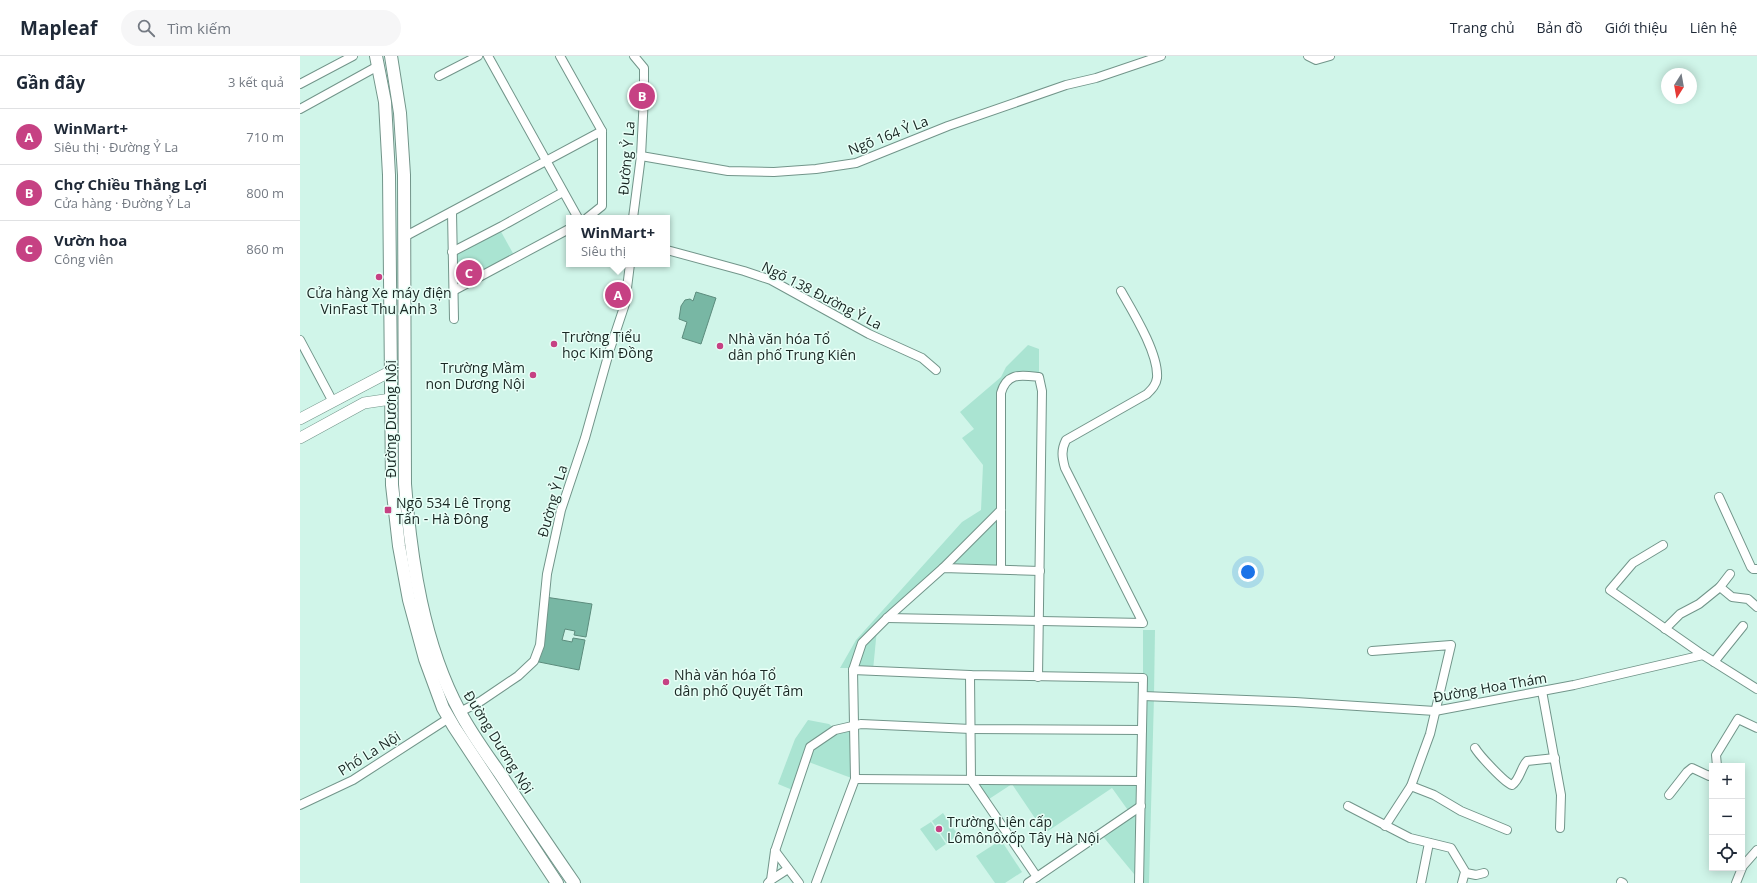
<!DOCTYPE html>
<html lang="vi">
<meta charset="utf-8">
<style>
:root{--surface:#fff;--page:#f6f6f7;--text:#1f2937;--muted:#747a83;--line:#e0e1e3;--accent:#c64183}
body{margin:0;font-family:"Open Sans",sans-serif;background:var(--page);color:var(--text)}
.controls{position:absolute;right:12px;bottom:12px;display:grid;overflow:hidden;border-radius:0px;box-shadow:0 2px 10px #0003}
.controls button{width:36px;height:36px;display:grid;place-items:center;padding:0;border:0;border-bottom:1px solid var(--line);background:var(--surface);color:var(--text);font:20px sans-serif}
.compass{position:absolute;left:1361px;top:12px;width:36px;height:36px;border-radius:50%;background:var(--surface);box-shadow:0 2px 10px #0003;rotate:191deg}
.you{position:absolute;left:948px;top:516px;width:14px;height:14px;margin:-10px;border:3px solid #fff;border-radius:50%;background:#1a73e8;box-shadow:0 0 0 6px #1a73e833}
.badge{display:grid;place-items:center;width:26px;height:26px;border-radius:50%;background:var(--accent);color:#fff;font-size:13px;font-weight:700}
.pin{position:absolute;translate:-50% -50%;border:2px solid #fff;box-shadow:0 1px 4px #0006}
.popup{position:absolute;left:266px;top:159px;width:104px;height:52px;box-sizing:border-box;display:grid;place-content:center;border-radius:0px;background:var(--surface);filter:drop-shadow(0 1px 3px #0005);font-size:13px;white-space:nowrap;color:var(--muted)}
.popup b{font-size:15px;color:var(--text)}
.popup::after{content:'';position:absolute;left:50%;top:100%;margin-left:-8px;border:8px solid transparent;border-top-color:var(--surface)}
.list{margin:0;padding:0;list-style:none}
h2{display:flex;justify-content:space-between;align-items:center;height:52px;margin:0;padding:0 16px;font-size:17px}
h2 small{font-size:13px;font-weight:400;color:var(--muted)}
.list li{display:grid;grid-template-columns:26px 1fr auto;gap:12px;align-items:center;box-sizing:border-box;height:56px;padding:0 16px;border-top:1px solid var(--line)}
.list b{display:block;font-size:15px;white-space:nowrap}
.list p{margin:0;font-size:13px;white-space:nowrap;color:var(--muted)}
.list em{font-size:13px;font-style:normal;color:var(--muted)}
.icon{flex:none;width:22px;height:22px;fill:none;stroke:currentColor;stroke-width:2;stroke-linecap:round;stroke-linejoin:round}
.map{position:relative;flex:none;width:1457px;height:827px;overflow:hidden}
header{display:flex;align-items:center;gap:24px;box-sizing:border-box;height:56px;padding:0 20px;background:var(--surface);border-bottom:1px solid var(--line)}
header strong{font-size:19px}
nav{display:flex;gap:22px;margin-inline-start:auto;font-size:14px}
.search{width:280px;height:36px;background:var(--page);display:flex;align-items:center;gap:10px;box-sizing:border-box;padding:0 14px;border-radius:22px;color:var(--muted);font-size:15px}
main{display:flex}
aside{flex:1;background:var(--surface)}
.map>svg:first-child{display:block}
.green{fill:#aae4d2}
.water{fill:#78b7a4;stroke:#5c8c7d}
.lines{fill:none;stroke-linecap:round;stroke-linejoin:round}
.minor-casing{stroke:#72958a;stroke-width:10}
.secondary-casing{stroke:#72958a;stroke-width:12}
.primary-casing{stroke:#72958a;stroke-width:14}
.minor{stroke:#fff;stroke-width:8}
.secondary{stroke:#fff;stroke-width:11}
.primary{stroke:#fff;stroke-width:12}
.poi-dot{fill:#c64183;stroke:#e8fff7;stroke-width:1.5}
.labels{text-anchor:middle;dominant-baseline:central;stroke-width:3;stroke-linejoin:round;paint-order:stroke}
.street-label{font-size:14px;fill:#192723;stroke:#e8fff7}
.poi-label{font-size:14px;fill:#192723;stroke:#e8fff7;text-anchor:start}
</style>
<header>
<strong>Mapleaf</strong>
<div class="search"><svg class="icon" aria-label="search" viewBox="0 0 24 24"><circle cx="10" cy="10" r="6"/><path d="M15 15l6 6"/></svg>Tìm kiếm</div>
<nav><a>Trang chủ</a><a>Bản đồ</a><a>Giới thiệu</a><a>Liên hệ</a></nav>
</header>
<main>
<aside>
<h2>Gần đây<small>3 kết quả</small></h2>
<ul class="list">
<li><span class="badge">A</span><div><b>WinMart+</b><p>Siêu thị · Đường Ỷ La</p></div><em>710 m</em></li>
<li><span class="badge">B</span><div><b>Chợ Chiều Thắng Lợi</b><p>Cửa hàng · Đường Ỷ La</p></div><em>800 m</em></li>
<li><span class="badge">C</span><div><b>Vườn hoa</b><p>Công viên</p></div><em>860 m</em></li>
</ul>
</aside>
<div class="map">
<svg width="1457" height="827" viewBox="0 0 1457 827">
<rect width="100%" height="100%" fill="#d0f5e9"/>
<g class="green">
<path d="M199,172L215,201L153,234V196Z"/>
<path d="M728,289L739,293V321L717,317L701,326L698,337L699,453L562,587L552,612H540L556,584L662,466L681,454L683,409L662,382L674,373L660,356L701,321L706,311Z"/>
<path d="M701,455V512H643Z"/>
<path d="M577,573L573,614L554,613L563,588Z"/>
<path d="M843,574H855L854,640L843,639Z"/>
<path d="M843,640L854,641L849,827H840Z"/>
<path d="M508,664L529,668L535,673L510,691L495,735L478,728L495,683Z"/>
<path d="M553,670L554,723L506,705L511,691L535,674Z"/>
<path d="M672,724L841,726L840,750L830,757L812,732L745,777L712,728L686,745Z"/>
<path d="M840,752L839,824L801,778Z"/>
<path d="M643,757L658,779L647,787L632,765Z"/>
<path d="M631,766L646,788L636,795L620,773Z"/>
<path d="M701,784L722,816L705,827H695L676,800Z"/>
</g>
<g class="water">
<path d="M396,236L416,242L401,288L382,282L387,266L379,263L381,250L385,244L390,243L393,245Z"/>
<path d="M245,541L292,548L286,581L274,579L275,575L265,573L262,584L272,586L273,582L285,584L279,614L234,605Z"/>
</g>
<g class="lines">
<defs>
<g id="minor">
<path d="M188,0L278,162"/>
<path d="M260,0L302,75V150L287,162"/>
<path d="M1008,0L1016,4L1030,0"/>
<path d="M139,20L178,0"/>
<path d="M0,28L53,0"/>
<path d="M0,53L78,10"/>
<path d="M341,100L428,115L474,116L516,113L556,107L648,70L766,29L796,22L861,0"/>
<path d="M152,156L154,263"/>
<path d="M333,162L341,100L344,40V12L334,0"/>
<path d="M104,181L302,75"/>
<path d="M367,194L444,215L471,224L569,278L622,302L636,314"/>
<path d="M152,196L202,170L263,136"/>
<path d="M153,235L269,173"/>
<path d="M0,284L33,346"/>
<path d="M1419,441L1451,511L1453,513H1457"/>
<path d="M1363,489L1333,507L1310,534L1403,599L1457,633"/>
<path d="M643,512L701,454"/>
<path d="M701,513V337C707,316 721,319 739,321L742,335L738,621"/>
<path d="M1420,531L1430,518"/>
<path d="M587,562L843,567L765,412C762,401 761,394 766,384L847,338C852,333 856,329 857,322C859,298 833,256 821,235"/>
<path d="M1365,573L1380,558L1399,548L1420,531L1432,541L1448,543L1457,551"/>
<path d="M1072,595L1151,589L1130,678L1111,730L1085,770"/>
<path d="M1414,606L1443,570"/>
<path d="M553,614L562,587L587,562L643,512L740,515"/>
<path d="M670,619L671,724L737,821"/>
<path d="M1242,635L1261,739L1260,772"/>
<path d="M843,640L995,646L1135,655L1274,629L1403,599"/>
<path d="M160,656L181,645L218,620L234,605L240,589L247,518L261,454L285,382L310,293L325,248L330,208"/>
<path d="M1175,692C1180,700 1205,727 1212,729C1220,724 1221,711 1227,705L1255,702"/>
<path d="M1417,710L1416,699L1438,663L1457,672"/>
<path d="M555,723L841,725"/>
<path d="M1111,730L1134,739L1161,755L1207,774"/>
<path d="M1369,739L1387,716L1392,712L1409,720L1412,718"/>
<path d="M0,749L53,724L149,662"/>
<path d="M1048,750L1110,782L1151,792L1166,817L1176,819L1184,817"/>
<path d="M475,795L499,827"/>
<path d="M1442,811L1457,794"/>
<path d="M471,824L488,813"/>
<path d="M1321,826L1323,827"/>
<path d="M468,827L471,824L475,795L510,691L535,674L561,668L671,673L842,674"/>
<path d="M516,827L555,723L553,614L670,619L843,622L839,827"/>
<path d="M728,827L841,750"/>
<path d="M1121,827L1129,787"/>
<path d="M1162,827L1165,816"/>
<path d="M1436,827L1442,812"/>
</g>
<g id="secondary">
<path d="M0,363L91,315"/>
<path d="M0,382L64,347L91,343"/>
</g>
<g id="primary">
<path d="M76,0L85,46L89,119L92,429L99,490L109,544L125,603L143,652L154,671L257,827"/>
<path d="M91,0L100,57L104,119L105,428C111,504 123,588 160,656C172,679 188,700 203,722C226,757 250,792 274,827"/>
</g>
</defs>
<use href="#minor" class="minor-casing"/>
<use href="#secondary" class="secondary-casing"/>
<use href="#primary" class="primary-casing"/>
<use href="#minor" class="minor"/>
<use href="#secondary" class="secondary"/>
<use href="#primary" class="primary"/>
</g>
<g class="poi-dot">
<circle cx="79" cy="221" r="4"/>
<circle cx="254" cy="288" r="4"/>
<circle cx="420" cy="290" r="4"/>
<circle cx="233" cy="319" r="4"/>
<rect x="84" y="450" width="8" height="8" rx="2"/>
<circle cx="366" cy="626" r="4"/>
<circle cx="639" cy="773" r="4"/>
</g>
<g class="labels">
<g class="street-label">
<text transform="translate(588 79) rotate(-21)">Ngõ 164 Ỷ La</text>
<text transform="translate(326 102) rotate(-85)">Đường Ỷ La</text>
<text transform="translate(522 239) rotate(27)">Ngõ 138 Đường Ỷ La</text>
<text transform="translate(90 363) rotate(-90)">Đường Dương Nội</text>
<text transform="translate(252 445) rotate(-74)">Đường Ỷ La</text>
<text transform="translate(1190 631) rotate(-10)">Đường Hoa Thám</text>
<text transform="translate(199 686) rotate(58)">Đường Dương Nội</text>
<text transform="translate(69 697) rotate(-32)">Phố La Nội</text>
</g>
<g class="poi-label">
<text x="79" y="236" text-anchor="middle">Cửa hàng Xe máy điện<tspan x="79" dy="16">VinFast Thu Anh 3</tspan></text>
<text x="262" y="280">Trường Tiểu<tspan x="262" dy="16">học Kim Đồng</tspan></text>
<text x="428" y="282">Nhà văn hóa Tổ<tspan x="428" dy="16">dân phố Trung Kiên</tspan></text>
<text x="225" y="311" text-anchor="end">Trường Mầm<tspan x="225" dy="16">non Dương Nội</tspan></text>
<text x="96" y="446">Ngõ 534 Lê Trọng<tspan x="96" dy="16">Tấn - Hà Đông</tspan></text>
<text x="374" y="618">Nhà văn hóa Tổ<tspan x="374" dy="16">dân phố Quyết Tâm</tspan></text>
<text x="647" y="765">Trường Liên cấp<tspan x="647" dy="16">Lômônôxốp Tây Hà Nội</tspan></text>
</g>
</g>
</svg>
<div class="controls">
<button>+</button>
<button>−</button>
<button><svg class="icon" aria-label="locate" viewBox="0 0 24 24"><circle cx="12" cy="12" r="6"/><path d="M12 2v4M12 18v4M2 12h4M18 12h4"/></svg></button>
</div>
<svg class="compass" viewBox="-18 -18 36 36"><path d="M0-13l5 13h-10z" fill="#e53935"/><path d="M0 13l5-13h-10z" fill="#747a83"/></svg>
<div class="you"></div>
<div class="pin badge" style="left:318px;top:239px">A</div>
<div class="popup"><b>WinMart+</b>Siêu thị</div>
<div class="pin badge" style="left:342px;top:40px">B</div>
<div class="pin badge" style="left:169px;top:217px">C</div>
</div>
</main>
